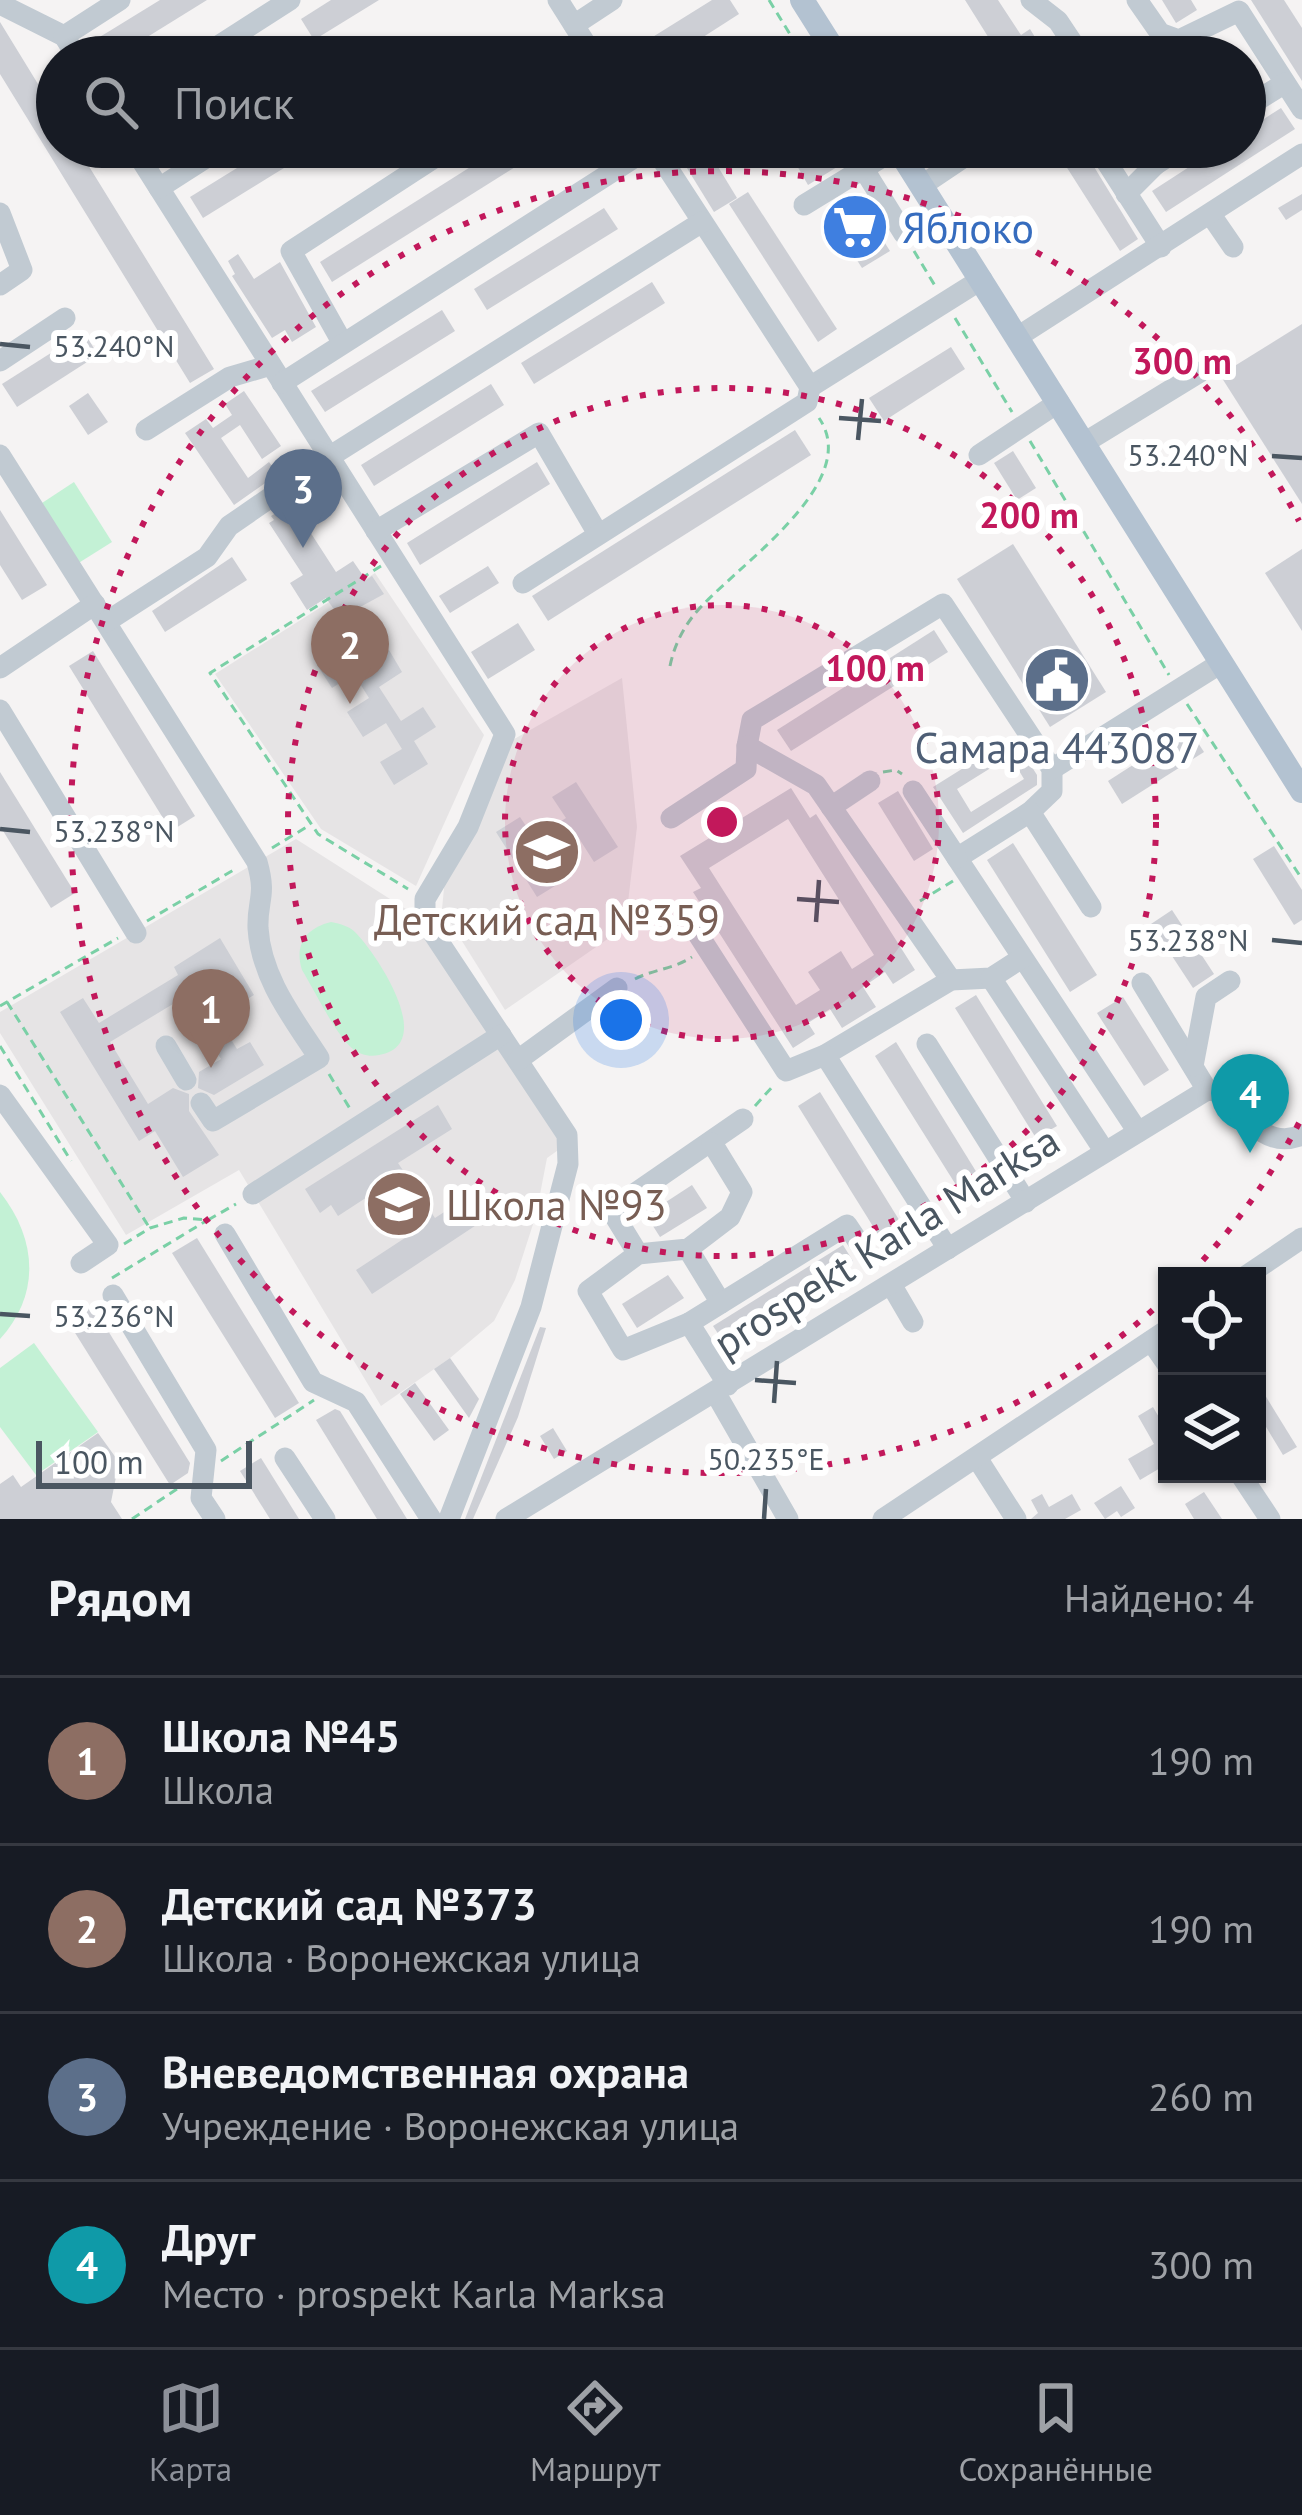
<!DOCTYPE html>
<html lang="ru">
<meta charset="utf-8">
<style>
:root{--surface:#171b24;--page:#242831;--text:#f1f3f6;--muted:#9ea1a6;--line:#363941;--accent:#8c9099}
body{margin:0;font-family:"PT Sans",sans-serif;background:var(--page);color:var(--text)}
.controls{position:absolute;right:36px;bottom:36px;display:grid;overflow:hidden;border-radius:0px;box-shadow:0 3px 9px #0004}
.controls button{width:108px;height:108px;display:grid;place-items:center;padding:0;border:0;border-bottom:3px solid var(--line);background:var(--surface);color:var(--text);font:60px sans-serif}
.scale{position:absolute;left:36px;bottom:30px;width:216px;box-sizing:border-box;padding-left:12px;border:6px solid #4a5661;border-top:0;font-size:33px;line-height:42px;white-space:nowrap;color:#4a5661;-webkit-text-stroke:9px #fff;paint-order:stroke}
.you{position:absolute;left:621px;top:1020px;width:42px;height:42px;margin:-30px;border:9px solid #fff;border-radius:50%;background:#1a73e8;box-shadow:0 0 0 18px #1a73e833}
.badge{display:grid;place-items:center;width:78px;height:78px;border-radius:50%;background:var(--accent);color:#fff;font-size:39px;font-weight:700}
.pin{position:absolute;translate:-50% -99px;filter:drop-shadow(0 3px 6px #0008)}
.pin::after{content:'';position:absolute;top:63px;width:42px;height:36px;background:inherit;clip-path:polygon(0 0,100% 0,50% 100%)}
.list{margin:0;padding:0;list-style:none}
h2{display:flex;justify-content:space-between;align-items:center;height:156px;margin:0;padding:0 48px;font-size:51px}
h2 small{font-size:39px;font-weight:400;color:var(--muted)}
.list li{display:grid;grid-template-columns:78px 1fr auto;gap:36px;align-items:center;box-sizing:border-box;height:168px;padding:0 48px;border-top:3px solid var(--line)}
.list b{display:block;font-size:45px;white-space:nowrap}
.list p{margin:0;font-size:39px;white-space:nowrap;color:var(--muted)}
.list em{font-size:39px;font-style:normal;color:var(--muted)}
.icon{flex:none;width:66px;height:66px;fill:none;stroke:currentColor;stroke-width:2;stroke-linecap:round;stroke-linejoin:round}
.map{position:relative;flex:none;width:1302px;height:1519px;overflow:hidden}
.search{position:absolute;background:var(--surface);box-shadow:0 3px 9px #0004;left:36px;right:36px;top:36px;height:132px;display:flex;align-items:center;gap:30px;box-sizing:border-box;padding:0 42px;border-radius:66px;color:var(--muted);font-size:45px}
.sheet{height:828px;background:var(--surface)}
nav{display:flex;justify-content:space-around;align-items:center;box-sizing:border-box;height:168px;border-top:3px solid var(--line);background:var(--surface);font-size:33px;color:var(--muted)}
nav a{display:grid;justify-items:center;gap:6px}
nav .on{color:var(--accent)}
.map>svg:first-child{display:block}
.education{fill:#e6e4e5}
.green{fill:#c3f1d5}
.building{fill:#cdcfd5;fill-rule:evenodd}
.lines{fill:none;stroke-linecap:round;stroke-linejoin:round}
.path{stroke:#7ad0a6;stroke-width:3;stroke-dasharray:9 6;stroke-linecap:butt}
.minor{stroke:#c1cad2;stroke-width:21}
.major{stroke:#b3c2d1;stroke-width:24}
.ticks{fill:none;stroke:#4a5661;stroke-width:4.5}
.ring{fill:none;stroke:#c2185b;stroke-width:6;stroke-dasharray:6 12}
.labels{text-anchor:middle;dominant-baseline:central;stroke-width:12;stroke-linejoin:round;paint-order:stroke}
.shop-label{font-size:42px;fill:#366cbe;stroke:#fff;text-anchor:start}
.service-label{font-size:42px;fill:#4e5e75;stroke:#fff}
.education-label{font-size:42px;fill:#785e54;stroke:#fff}
.street-label{font-size:42px;fill:#4a5661;stroke:#fff}
.ticks-label{font-size:30px;text-anchor:middle;fill:#4a5661;stroke:#fff;stroke-width:12;stroke-linejoin:round;paint-order:stroke}
.centre{fill:#c2185b;stroke:#fff;stroke-width:6}
.ring-label{font-size:36px;text-anchor:middle;font-weight:bold;fill:#c2185b;stroke:#fff;stroke-width:12;stroke-linejoin:round;paint-order:stroke}
</style>
<div class="map">
<svg width="1302" height="1519" viewBox="0 0 1302 1519">
<rect width="100%" height="100%" fill="#f5f3f3"/>
<g class="education">
<path d="M375,573L484,735L416,886L321,829L215,674Z"/>
<path d="M622,678L637,827L625,927L505,1010L442,909L445,878L509,742Z"/>
<path d="M296,839L412,913L564,1146L547,1158L536,1215L515,1280L494,1321L450,1358L381,1406L239,1170L126,1235L0,1033V1012Z"/>
</g>
<g class="green">
<path d="M74,482L112,542L77,564L39,505Z"/>
<path d="M331,922C341,924 349,926 356,933C377,955 438,1045 379,1055C370,1057 360,1055 353,1049C335,1034 315,991 302,970C294,945 306,928 331,922Z"/>
<path d="M0,1192C37,1239 41,1294 0,1339Z"/>
<path d="M34,1343L98,1432L36,1475L0,1427V1368Z"/>
</g>
<g class="building">
<path d="M160,0H207L115,57H99L90,43Z"/>
<path d="M331,0H379L314,40L301,19Z"/>
<path d="M712,0H730L739,14L672,57H652L643,43Z"/>
<path d="M965,0H998L1021,35L1030,29L1047,57H1015L1007,44L997,51Z"/>
<path d="M1162,0H1191L1197,10L1176,23Z"/>
<path d="M1251,0H1284L1302,28V81Z"/>
<path d="M0,22L57,115V147H77L214,369L190,383L0,74Z"/>
<path d="M271,40L281,57H243Z"/>
<path d="M1281,108L1295,129L1166,212L1152,191L1220,147H1245V131Z"/>
<path d="M271,147H318L203,218L190,197Z"/>
<path d="M502,147H547L332,282L320,262Z"/>
<path d="M674,147H706L737,198L714,212Z"/>
<path d="M823,147H835L845,162L808,185L796,164Z"/>
<path d="M1065,147H1082L1138,239L1120,251L1057,152Z"/>
<path d="M748,192L837,329L818,342L729,204Z"/>
<path d="M853,193L890,251L862,268L825,210Z"/>
<path d="M1302,194V210L1286,220L1278,208Z"/>
<path d="M604,208L618,229L487,310L474,289Z"/>
<path d="M238,254L254,279L280,262L316,327L292,342L285,330L272,338L232,276L235,274L228,261Z"/>
<path d="M652,282L665,303L534,384L521,363Z"/>
<path d="M442,310L455,331L325,412L311,391Z"/>
<path d="M1302,324V504L1220,375Z"/>
<path d="M84,332L98,355L17,407L2,384Z"/>
<path d="M951,347L965,369L884,421L869,398Z"/>
<path d="M491,384L504,405L374,486L361,465Z"/>
<path d="M244,391L281,446L262,459L240,425L221,438L248,478L269,462L278,474L234,505L185,433L206,419L213,428L232,415L225,404Z"/>
<path d="M88,393L108,422L88,435L69,406Z"/>
<path d="M795,430L811,455L548,621L532,596Z"/>
<path d="M1013,451L1036,488L1017,500L994,463Z"/>
<path d="M537,462L550,484L420,565L407,543Z"/>
<path d="M288,506L290,510L294,507L336,572L353,561L366,580L372,576L384,594L340,618L326,598L307,610L290,583L303,575L269,523L274,520L271,516Z"/>
<path d="M0,510L47,585L22,600L0,565Z"/>
<path d="M1013,544L1106,692L1050,727L957,579Z"/>
<path d="M1302,549V631L1265,573Z"/>
<path d="M232,557L247,580L165,632L152,611Z"/>
<path d="M488,566L499,583L450,613L439,596Z"/>
<path d="M518,623L535,650L488,679L471,652Z"/>
<path d="M934,630L948,652L791,751L777,730Z"/>
<path d="M352,643L365,664L389,650L402,672L379,687L401,721L423,707L436,727L414,741L428,764L394,785L380,762L402,749L386,723L363,737L347,712L369,698L354,674L332,688L317,665Z"/>
<path d="M93,651L195,816L171,831L69,666Z"/>
<path d="M1189,729L1204,752L1122,804L1108,781Z"/>
<path d="M1013,737L1037,775V785L963,833L933,787ZM1010,756L1024,779L971,812L957,789Z"/>
<path d="M0,772L75,893L51,908L0,826Z"/>
<path d="M576,782L618,847L594,862L575,832L544,851L563,881L537,897L496,832L520,817L534,838L566,818L552,797Z"/>
<path d="M791,788L810,818L816,814L915,970L893,984L885,972L863,987L876,1007L842,1028L830,1009L808,1023L815,1034L793,1048L693,892L701,888L680,856ZM788,819L874,955L852,969L841,951L808,972L820,990L796,1005L709,868Z"/>
<path d="M898,791L933,849L914,861L878,803Z"/>
<path d="M1013,843L1097,975L1070,992L987,860Z"/>
<path d="M1274,846L1302,890V920L1294,925L1253,859Z"/>
<path d="M1172,910L1214,974L1193,988L1151,924Z"/>
<path d="M220,938L254,995L217,1017L237,1049L250,1042L264,1065L214,1095L198,1088L199,1072L221,1059L183,998L110,1042L148,1104L173,1088L189,1094V1111L219,1155L183,1177L155,1131L139,1141L60,1012L83,998L99,1023L178,975L174,967Z"/>
<path d="M976,995L1057,1126L1036,1138L955,1008Z"/>
<path d="M1123,997L1169,1070L1144,1086L1097,1013Z"/>
<path d="M896,1042L977,1173L956,1185L875,1056Z"/>
<path d="M820,1092L901,1223L879,1236L798,1106Z"/>
<path d="M438,1105L452,1129L398,1163L435,1218L481,1188L496,1212L372,1294L356,1270L411,1234L381,1188L338,1216L331,1205L320,1213L305,1189Z"/>
<path d="M692,1185L707,1208L660,1237L646,1215Z"/>
<path d="M197,1238L299,1403L275,1418L172,1253Z"/>
<path d="M843,1245L853,1261L725,1344L713,1326Z"/>
<path d="M668,1275L684,1298L637,1328L622,1304Z"/>
<path d="M92,1305L190,1463L188,1473L170,1485L67,1320Z"/>
<path d="M540,1327L546,1328L518,1417L473,1519H465Z"/>
<path d="M450,1358L479,1399L469,1418L434,1369Z"/>
<path d="M1257,1382L1297,1447L1283,1455L1257,1412Z"/>
<path d="M415,1383L449,1430L434,1441L400,1394Z"/>
<path d="M1153,1407L1167,1431L1162,1434L1167,1443V1464L1140,1480L1128,1459L1154,1444L1138,1416Z"/>
<path d="M335,1409L340,1411L407,1519H377L316,1420Z"/>
<path d="M553,1428L567,1451L554,1459L540,1436Z"/>
<path d="M98,1433L119,1462L111,1502L122,1519H0V1484L13,1475L21,1487Z"/>
<path d="M261,1458L299,1519H270L240,1471Z"/>
<path d="M1121,1486L1135,1508L1121,1517L1117,1511L1105,1519L1094,1503Z"/>
<path d="M1204,1492L1222,1519H1194L1185,1504Z"/>
<path d="M1042,1494L1049,1507L1072,1494L1081,1510L1065,1519H1031L1038,1513L1031,1500Z"/>
</g>
<g class="lines">
<g class="path">
<path d="M769,0L804,57"/>
<path d="M914,251L937,289"/>
<path d="M955,318L1012,412"/>
<path d="M1030,441L1169,675"/>
<path d="M381,566L210,673L318,834L408,889"/>
<path d="M670,666C674,647 681,632 693,616C729,570 865,485 819,418"/>
<path d="M1187,704L1302,879"/>
<path d="M883,772L896,770L902,774"/>
<path d="M272,848L310,825"/>
<path d="M920,901L953,881"/>
<path d="M147,921L237,868"/>
<path d="M635,979C654,969 674,969 692,957"/>
<path d="M7,1002L149,1227"/>
<path d="M0,1006L118,938"/>
<path d="M0,1046L71,1161"/>
<path d="M329,1074L352,1112"/>
<path d="M755,1106L773,1086"/>
<path d="M124,1244L150,1228L184,1218L208,1220L236,1204"/>
<path d="M112,1278L206,1221"/>
<path d="M221,1461L314,1400"/>
<path d="M132,1519L183,1485"/>
</g>
<g class="minor">
<path d="M558,0L594,57"/>
<path d="M1031,0L1058,21L1082,57"/>
<path d="M1137,0L1160,33L1179,40L1239,11L1302,109"/>
<path d="M0,4L64,36L77,57"/>
<path d="M574,25L612,0"/>
<path d="M64,36L120,0"/>
<path d="M201,57L290,0"/>
<path d="M1245,108L1285,83"/>
<path d="M133,147L505,734L468,827L425,899V921L567,1135L568,1164L531,1307L449,1519"/>
<path d="M1036,147L1039,151"/>
<path d="M1097,147L1161,247"/>
<path d="M757,155L769,147"/>
<path d="M1155,165L1183,147"/>
<path d="M863,168L904,234"/>
<path d="M921,186L979,147"/>
<path d="M159,188L223,147"/>
<path d="M1126,194L1155,165L1143,147"/>
<path d="M804,205L897,148"/>
<path d="M0,213L22,270L0,285"/>
<path d="M1211,215L1233,247"/>
<path d="M1019,336L1302,154"/>
<path d="M342,342L291,251L451,147"/>
<path d="M0,361L65,318"/>
<path d="M282,383L651,147"/>
<path d="M810,387L982,279"/>
<path d="M146,430L230,377L271,365"/>
<path d="M1084,443L1200,372"/>
<path d="M0,455L257,862C267,897 257,899 258,928C261,978 293,1018 319,1058L213,1121L201,1103"/>
<path d="M979,455L1059,402"/>
<path d="M376,531L539,433L598,534"/>
<path d="M523,583L807,402L810,387L654,147"/>
<path d="M106,622L207,557L229,526L329,457L702,222"/>
<path d="M0,668L95,604"/>
<path d="M0,710L136,933"/>
<path d="M747,746L752,720L943,604L1052,769V791L1030,812L957,858L1138,1132"/>
<path d="M1052,769L1221,663"/>
<path d="M913,791L957,858"/>
<path d="M831,807L870,781"/>
<path d="M1030,812L1091,907"/>
<path d="M671,818L746,769L747,746L816,785L951,980"/>
<path d="M694,928L786,1071L825,1055L951,980L991,978L1022,958"/>
<path d="M991,978L1105,1152"/>
<path d="M1142,983L1207,1090"/>
<path d="M927,1044L1026,1202"/>
<path d="M166,1046L186,1080"/>
<path d="M825,1055L948,1249"/>
<path d="M518,1060L617,988"/>
<path d="M1193,1066L1206,997L1230,981"/>
<path d="M0,1095L108,1245L81,1263"/>
<path d="M253,1194L501,1035"/>
<path d="M225,1234L313,1382L356,1402L431,1519"/>
<path d="M688,1249L721,1303"/>
<path d="M638,1254L611,1210L743,1119"/>
<path d="M1246,1276L1302,1238"/>
<path d="M892,1286L913,1322"/>
<path d="M113,1295L206,1450L201,1498L215,1519"/>
<path d="M689,1323L623,1350L588,1291L638,1254L688,1249L730,1217L742,1192L712,1143"/>
<path d="M1151,1341L1167,1364"/>
<path d="M728,1385L689,1323L847,1225L869,1258"/>
<path d="M715,1392L788,1519"/>
<path d="M285,1458L325,1519"/>
<path d="M977,1458L1016,1519"/>
<path d="M1240,1474L1270,1519"/>
<path d="M506,1519L1207,1090L1225,1092C1247,1117 1265,1150 1302,1135"/>
<path d="M883,1519L1167,1330"/>
</g>
<g class="major">
<path d="M802,0L838,57"/>
<path d="M897,147L1302,791"/>
</g>
</g>
<path class="ticks" d="M0,344L30,347M839,418L881,421M858,440L862,399M1272,456L1302,458M0,829L30,832M797,899L839,902M816,922L819,880M1272,940L1302,943M0,1314L30,1316M755,1380L796,1383M774,1403L777,1361M764,1519L766,1489"/>
<circle cx="722" cy="822" r="217" fill="#c2185b" fill-opacity=".12"/>
<g class="ring">
<circle cx="722" cy="822" r="217"/>
<circle cx="722" cy="822" r="434"/>
<path d="M1299 1123A651 651 0 0 1 1190 1274M1166 1298A651 651 0 1 1 1299 521"/>
</g>
<defs>
<symbol id="supermarket-disc" viewBox="-11 -11 22 22"><circle r="9.5" fill="#3f7fe0" stroke="#fff"/><path d="M-6-5.5h2.5l.6 2H6L4.5 2H-2.5L-4.4-4H-6ZM-1.5 3.2a1.3 1.3 0 1 0 .1 0ZM3 3.2a1.3 1.3 0 1 0 .1 0Z" fill="#fff"/></symbol>
<symbol id="civic-disc" viewBox="-11 -11 22 22"><circle r="9.5" fill="#5c6f8a" stroke="#fff"/><path d="M-.6-6.5H3V-4.5H.6V-3L4-1V1h2V6H-6V1h2V-1L-.6-3ZM-1.2 2.5V6h2.4V2.5Z" fill="#fff"/></symbol>
<symbol id="school-disc" viewBox="-11 -11 22 22"><circle r="9.5" fill="#8d6e63" stroke="#fff"/><path d="M0-5L7-2L0 1L-7-2ZM-4 1L0 2.5L4 1V4Q0 6-4 4Z" fill="#fff"/></symbol>
</defs>
<g fill-rule="evenodd">
<use href="#supermarket-disc" x="817" y="189" width="76" height="76"/>
<use href="#civic-disc" x="1019" y="642" width="76" height="76"/>
<use href="#school-disc" x="509" y="814" width="76" height="76"/>
<use href="#school-disc" x="361" y="1166" width="76" height="76"/>
</g>
<g class="labels">
<g class="shop-label">
<text x="902" y="227">Яблоко</text>
</g>
<g class="service-label">
<text x="1057" y="747">Самара 443087</text>
</g>
<g class="education-label">
<text x="547" y="919">Детский сад №359</text>
<text x="446" y="1204" text-anchor="start">Школа №93</text>
</g>
<g class="street-label">
<text transform="translate(886 1241) rotate(-32)">prospekt Karla Marksa</text>
</g>
</g>
<g class="ticks-label">
<text x="114" y="357">53.240°N</text>
<text x="1188" y="466">53.240°N</text>
<text x="114" y="842">53.238°N</text>
<text x="1188" y="951">53.238°N</text>
<text x="114" y="1327">53.236°N</text>
<text x="766" y="1470">50.235°E</text>
</g>
<circle cx="722" cy="822" r="18" class="centre"/>
<g class="ring-label">
<text x="1182" y="374">300 m</text>
<text x="1029" y="528">200 m</text>
<text x="875" y="681">100 m</text>
</g>
</svg>
<div class="controls">
<button><svg class="icon" aria-label="locate" viewBox="0 0 24 24"><circle cx="12" cy="12" r="6"/><path d="M12 2v4M12 18v4M2 12h4M18 12h4"/></svg></button>
<button><svg class="icon" aria-label="layers" viewBox="0 0 24 24"><path d="M12 4l9 5-9 5-9-5zM3 14l9 5 9-5"/></svg></button>
</div>
<div class="scale">100 m</div>
<div class="you"></div>
<div class="pin badge" style="left:211px;top:1068px;background:#8d6e63">1</div>
<div class="pin badge" style="left:350px;top:704px;background:#8d6e63">2</div>
<div class="pin badge" style="left:303px;top:548px;background:#5c6f8a">3</div>
<div class="pin badge" style="left:1250px;top:1153px;background:#0f9aa8">4</div>
<div class="search"><svg class="icon" aria-label="search" viewBox="0 0 24 24"><circle cx="10" cy="10" r="6"/><path d="M15 15l6 6"/></svg>Поиск</div>
</div>
<section class="sheet">
<h2>Рядом<small>Найдено: 4</small></h2>
<ul class="list">
<li><span class="badge" style="background:#8d6e63">1</span><div><b>Школа №45</b><p>Школа</p></div><em>190 m</em></li>
<li><span class="badge" style="background:#8d6e63">2</span><div><b>Детский сад №373</b><p>Школа · Воронежская улица</p></div><em>190 m</em></li>
<li><span class="badge" style="background:#5c6f8a">3</span><div><b>Вневедомственная охрана</b><p>Учреждение · Воронежская улица</p></div><em>260 m</em></li>
<li><span class="badge" style="background:#0f9aa8">4</span><div><b>Друг</b><p>Место · prospekt Karla Marksa</p></div><em>300 m</em></li>
</ul>
</section>
<nav>
<a class="on"><svg class="icon" aria-label="map" viewBox="0 0 24 24"><path d="M3 6l6-2 6 2 6-2v14l-6 2-6-2-6 2zM9 4v14M15 6v14"/></svg>Карта</a>
<a><svg class="icon" aria-label="directions" viewBox="0 0 24 24"><path d="M12 3l9 9-9 9-9-9zM9 14v-3h6M13 9l2 2-2 2"/></svg>Маршрут</a>
<a><svg class="icon" aria-label="saved" viewBox="0 0 24 24"><path d="M7 4h10v16l-5-4-5 4z"/></svg>Сохранённые</a>
</nav>
